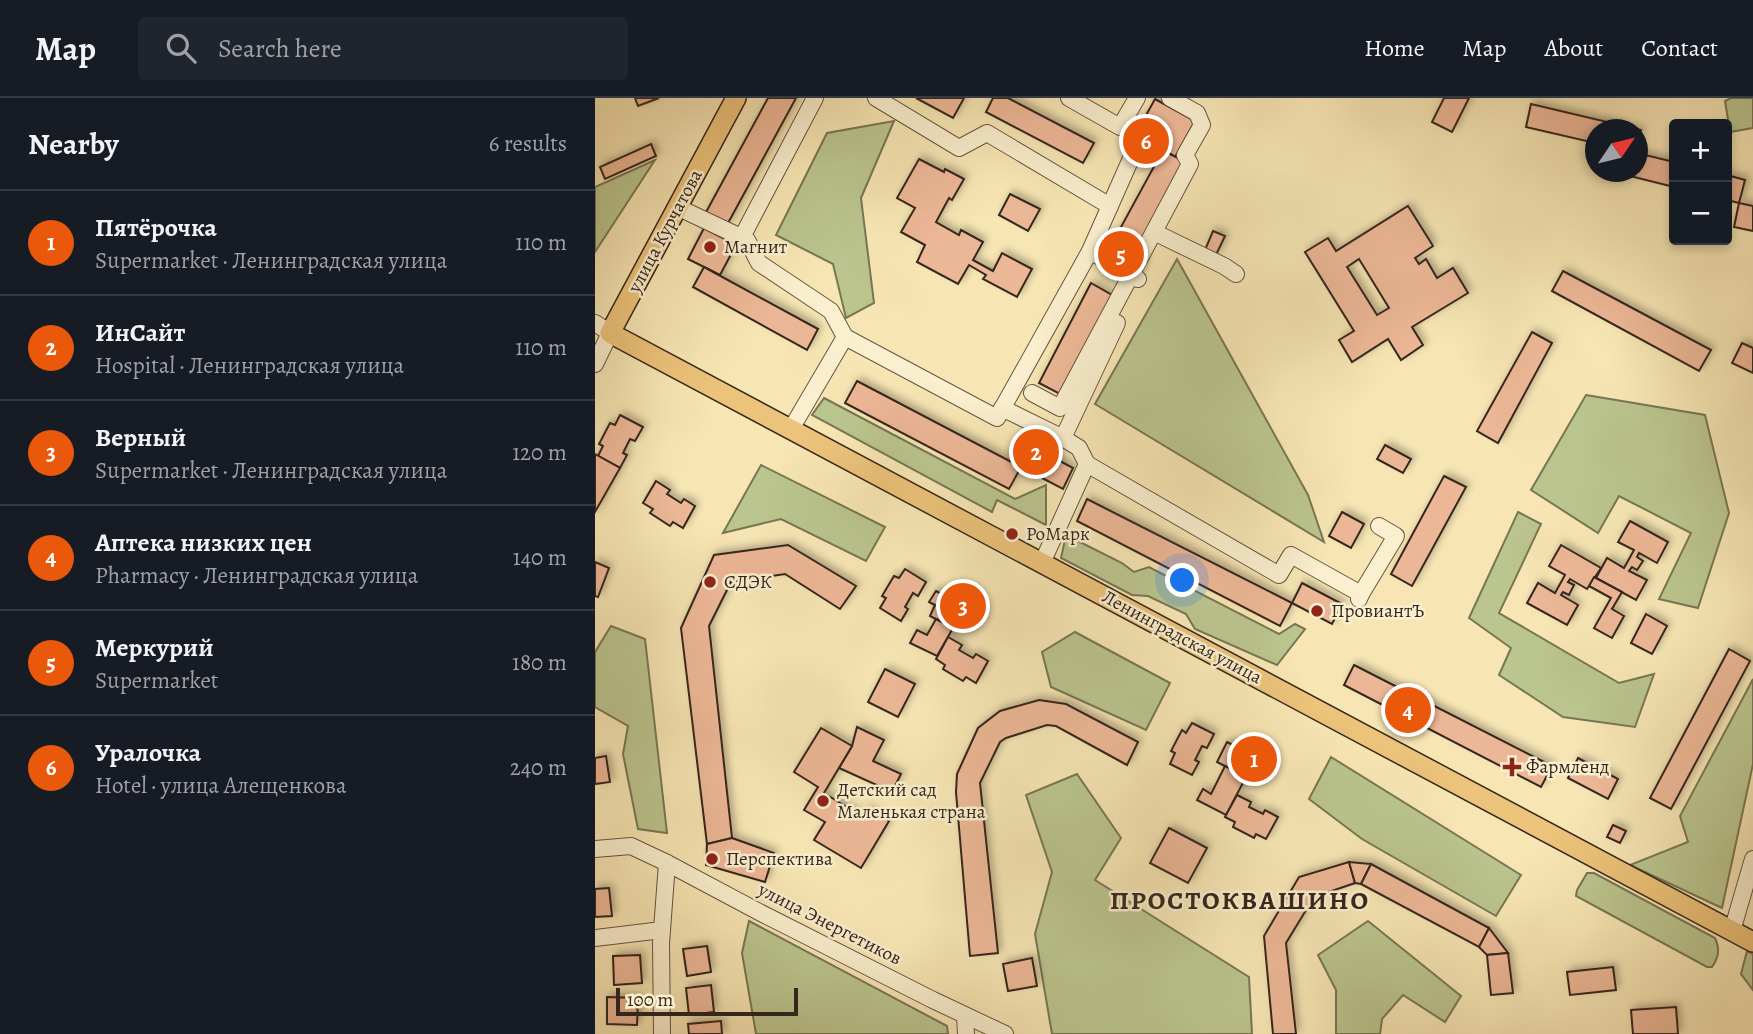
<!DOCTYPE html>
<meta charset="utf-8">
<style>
:root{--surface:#171b24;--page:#20242c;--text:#f1f3f6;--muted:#9ea1a6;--line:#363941;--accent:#ea580c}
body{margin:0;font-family:Alegreya,serif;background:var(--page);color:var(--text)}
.controls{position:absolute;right:21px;top:21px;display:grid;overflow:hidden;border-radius:7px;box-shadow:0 4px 10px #0003}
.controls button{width:63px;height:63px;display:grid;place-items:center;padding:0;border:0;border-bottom:2px solid var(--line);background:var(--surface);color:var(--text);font:35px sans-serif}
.compass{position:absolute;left:990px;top:21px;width:63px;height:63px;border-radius:50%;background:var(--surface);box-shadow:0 4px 10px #0003;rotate:55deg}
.scale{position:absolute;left:21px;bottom:18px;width:182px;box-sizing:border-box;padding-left:7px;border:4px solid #36261c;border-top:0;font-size:19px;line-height:24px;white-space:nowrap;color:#36261c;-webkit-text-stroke:5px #faefce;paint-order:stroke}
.you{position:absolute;left:588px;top:483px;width:24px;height:24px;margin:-18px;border:5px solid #fff;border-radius:50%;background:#1a73e8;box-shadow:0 0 0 10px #1a73e833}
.badge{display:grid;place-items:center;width:46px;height:46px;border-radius:50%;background:var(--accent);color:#fff;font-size:23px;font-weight:700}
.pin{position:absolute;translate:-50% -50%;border:4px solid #fff;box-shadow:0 2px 7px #0006}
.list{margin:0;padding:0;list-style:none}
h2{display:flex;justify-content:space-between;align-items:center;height:91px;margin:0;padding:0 28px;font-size:30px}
h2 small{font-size:23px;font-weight:400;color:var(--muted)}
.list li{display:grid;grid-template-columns:46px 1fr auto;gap:21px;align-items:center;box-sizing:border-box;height:105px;padding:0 28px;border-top:2px solid var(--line)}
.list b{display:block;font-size:26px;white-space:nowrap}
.list p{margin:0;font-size:23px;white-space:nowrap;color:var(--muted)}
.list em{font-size:23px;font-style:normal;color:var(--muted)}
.icon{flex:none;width:38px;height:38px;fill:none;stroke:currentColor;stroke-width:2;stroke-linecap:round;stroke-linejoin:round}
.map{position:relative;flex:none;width:1158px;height:936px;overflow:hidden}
header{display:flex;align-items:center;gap:42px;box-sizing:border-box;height:98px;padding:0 35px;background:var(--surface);border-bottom:2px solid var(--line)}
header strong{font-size:33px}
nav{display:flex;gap:38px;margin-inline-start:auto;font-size:24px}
.search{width:490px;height:63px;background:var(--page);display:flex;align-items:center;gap:18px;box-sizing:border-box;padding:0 24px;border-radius:7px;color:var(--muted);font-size:26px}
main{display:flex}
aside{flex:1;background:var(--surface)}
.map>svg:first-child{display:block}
.green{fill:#bbc58e;stroke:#787655;stroke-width:2}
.building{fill:#ecb796;stroke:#36261c;stroke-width:2;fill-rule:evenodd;filter:url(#shadow)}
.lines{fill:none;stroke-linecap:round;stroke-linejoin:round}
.minor-casing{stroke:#665642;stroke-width:18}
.major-casing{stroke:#36261c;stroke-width:22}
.minor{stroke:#faefce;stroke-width:16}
.major{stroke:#ecc37a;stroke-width:19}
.poi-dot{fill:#8f2418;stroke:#faefce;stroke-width:2.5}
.labels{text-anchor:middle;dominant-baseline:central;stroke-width:5;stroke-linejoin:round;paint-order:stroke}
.street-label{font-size:19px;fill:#36261c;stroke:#faefce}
.poi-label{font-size:19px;fill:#36261c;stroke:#faefce;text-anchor:start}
.district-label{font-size:26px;font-weight:bold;letter-spacing:2px;fill:#36261c;stroke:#faefce}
</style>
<header>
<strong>Map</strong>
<div class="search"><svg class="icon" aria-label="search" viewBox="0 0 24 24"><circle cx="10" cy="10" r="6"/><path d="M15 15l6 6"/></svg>Search here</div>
<nav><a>Home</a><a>Map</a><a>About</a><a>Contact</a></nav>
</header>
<main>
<aside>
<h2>Nearby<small>6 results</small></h2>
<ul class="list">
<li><span class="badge">1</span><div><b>Пятёрочка</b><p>Supermarket · Ленинградская улица</p></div><em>110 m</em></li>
<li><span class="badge">2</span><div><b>ИнСайт</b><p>Hospital · Ленинградская улица</p></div><em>110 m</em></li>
<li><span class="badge">3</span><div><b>Верный</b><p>Supermarket · Ленинградская улица</p></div><em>120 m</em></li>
<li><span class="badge">4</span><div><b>Аптека низких цен</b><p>Pharmacy · Ленинградская улица</p></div><em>140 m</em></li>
<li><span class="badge">5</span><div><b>Меркурий</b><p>Supermarket</p></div><em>180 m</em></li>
<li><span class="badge">6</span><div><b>Уралочка</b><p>Hotel · улица Алещенкова</p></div><em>240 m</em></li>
</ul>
</aside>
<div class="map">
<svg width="1158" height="936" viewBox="0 0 1158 936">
<defs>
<filter id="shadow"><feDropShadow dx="3.5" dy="-3.5" stdDeviation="3.5" flood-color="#0004"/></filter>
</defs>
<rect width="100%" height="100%" fill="#f7e6b4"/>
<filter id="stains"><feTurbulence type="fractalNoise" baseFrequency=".00286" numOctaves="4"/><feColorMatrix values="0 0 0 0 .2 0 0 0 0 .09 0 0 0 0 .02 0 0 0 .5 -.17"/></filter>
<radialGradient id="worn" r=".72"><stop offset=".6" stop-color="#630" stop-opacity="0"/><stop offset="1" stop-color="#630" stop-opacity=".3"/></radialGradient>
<g class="green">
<path d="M1136,0H1158V30L1135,34L1130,3Z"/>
<path d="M299,23L266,100L279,205L251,220L238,166L181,137L232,35Z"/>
<path d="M60,62L0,154V89Z"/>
<path d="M582,161L713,397L729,444L500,306Z"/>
<path d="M991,297L1110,317L1134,415L1103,510L1064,501L1096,435L1024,398L1003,435L936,392Z"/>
<path d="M229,300L420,401L451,387V427L402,402L397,414L217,317Z"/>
<path d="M166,367L290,429L271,463L186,421L128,435Z"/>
<path d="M923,414L946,426L904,515L1024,585L1059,576L1040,629L968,619L904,577L916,550L874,520Z"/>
<path d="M471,437L527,465L539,474L554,469L684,536L700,526L710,531L682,567L600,531L591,516L553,498L537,497L466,460Z"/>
<path d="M16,528L50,541L72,735L43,731L28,656L33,628L0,609V554Z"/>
<path d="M480,534L575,585L551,632L456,589L447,554Z"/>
<path d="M1158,581V666L1127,810L1035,767L1093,744L1085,718Z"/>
<path d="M736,659L926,777L901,818L767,741L714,701Z"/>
<path d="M482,676L526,740L500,782L654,879L657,936H457L440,836L457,774L431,697Z"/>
<path d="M992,775H999L1120,840C1125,851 1124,859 1117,869H1112L981,798L982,792Z"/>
<path d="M154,823L352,928L353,936H161L147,855Z"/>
<path d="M773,823L866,898L850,924L808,897L787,921L785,936H741V892L723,857Z"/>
<path d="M1152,853L1158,856V892L1146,876Z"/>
</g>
<g class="building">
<path d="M40,0H64L43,8Z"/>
<path d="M173,0H201L132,127L110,116Z"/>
<path d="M321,0H369L358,20Z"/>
<path d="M398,0H413L499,45L488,65L391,14Z"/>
<path d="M849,0H874L857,34L837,24Z"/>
<path d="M560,1L600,23L580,59L540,37Z"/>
<path d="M936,6L1046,32L1042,46V32H1000V45L931,29Z"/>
<path d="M56,46L61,58L10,81L5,69Z"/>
<path d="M568,52L590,64L536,163L514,151Z"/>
<path d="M1042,55L1079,64V89L1035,78L1036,74H1042Z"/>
<path d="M324,61L349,74L350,71L369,81L357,102L354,100L341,124L364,137L366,132L388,144L378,162L398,173L407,155L437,171L422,199L388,181L391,177L374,167L363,186L322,164L330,147L306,134L320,110L302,100Z"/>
<path d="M1132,77L1150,82L1144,105L1132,102Z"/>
<path d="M415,96L445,111L433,133L404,117Z"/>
<path d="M1144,105L1158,108V133L1139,129Z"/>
<path d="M813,108L838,148L820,160L824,166L831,161L842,180L858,170L873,195L817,229L828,247L806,262L793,241L757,264L744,242L759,233L710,154L733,140L741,153ZM764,161L794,210L782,217L752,169Z"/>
<path d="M109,130L141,147L125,177L93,161Z"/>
<path d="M618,133L630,138L621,157L610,152Z"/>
<path d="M109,169L223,231L212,252L98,189Z"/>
<path d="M968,173L1116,252L1104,273L957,193Z"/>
<path d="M496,185L517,197L465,296L444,285Z"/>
<path d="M937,234L957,245L903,345L882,333Z"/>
<path d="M1147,245L1158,250V275L1137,265Z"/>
<path d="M262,283L426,369L414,391L250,305Z"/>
<path d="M25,317L48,329L40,343L35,341L28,355L32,357L25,370L3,358L8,348L4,346L15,325L20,327Z"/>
<path d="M790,347L816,361L808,375L782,361Z"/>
<path d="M437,348L478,370L468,391L426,369Z"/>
<path d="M0,356L25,370L0,414Z"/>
<path d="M849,378L871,389L817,488L796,476Z"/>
<path d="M61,383L75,392L72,396L86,405L89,401L100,408L88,430L78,424L75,428L55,415L58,411L48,405Z"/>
<path d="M492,401L697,505L685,528L482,423Z"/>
<path d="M747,414L769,426L756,450L734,438Z"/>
<path d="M1035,423L1073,444L1062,465L1044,455L1042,459L1048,463L1042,472L1037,469L1034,473L1052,482L1041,502L1001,480L1012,460L1029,470L1039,452L1023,444Z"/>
<path d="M193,447L261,488L245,511L190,476L136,484L114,528L137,740L112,746L86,530L119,457Z"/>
<path d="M966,447L1006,470L992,491L975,481L973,484L979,487L974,497L968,494L966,497L983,507L972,527L932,505L943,485L960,495L970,477L954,468Z"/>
<path d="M0,464L14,470L3,499L0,498Z"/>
<path d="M310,471L331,484L323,498L318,495L310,509L313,511L306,523L285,510L291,500L287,498L299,478L304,480Z"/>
<path d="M999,479L1027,494L1017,511L1029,518L1017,540L999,530L1016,500L994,488Z"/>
<path d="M707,485L747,506L737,526L697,505Z"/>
<path d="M341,493L380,514L377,519L372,517L365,523L360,531L335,518L340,507L334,504Z"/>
<path d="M1051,516L1072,528L1057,556L1036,545Z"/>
<path d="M341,521L358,530L342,558L315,545L322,532L332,537Z"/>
<path d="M353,539L367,547L364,552L378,560L381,556L393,563L381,585L371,579L368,583L348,571L350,567L341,561Z"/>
<path d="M1134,551L1155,563L1076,711L1055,700Z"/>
<path d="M759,567L957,668L946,689L749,587Z"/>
<path d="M290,571L320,586L303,619L273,604Z"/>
<path d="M444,602L471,606L543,644L532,667L461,628L452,627L411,640L405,644L385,685L403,855L375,858L361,694L362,676L383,630L405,613Z"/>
<path d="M597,625L619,636L612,650L607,648L600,662L604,664L597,677L575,666L580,655L576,653L587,632L591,635Z"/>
<path d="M262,629L289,642L278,663L306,676L297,694L244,670L257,648Z"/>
<path d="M226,630L257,648L229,695L268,719L273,711L294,723L266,770L219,742L230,724L209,712L223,689L199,674Z"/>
<path d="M632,644L649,653L652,648L676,660L663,685L622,664Z"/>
<path d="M11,658L15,684L0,686V660Z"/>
<path d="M983,660L1023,681L1013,701L973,680Z"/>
<path d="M630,668L651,679L631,717L602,702L608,691L616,696Z"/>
<path d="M642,697L656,704L654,709L668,716L670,712L683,719L671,741L661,736L659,740L638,729L640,724L630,719Z"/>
<path d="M1018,727L1031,733L1025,745L1012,739Z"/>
<path d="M574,730L612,750L593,785L555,765Z"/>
<path d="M137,740L179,755L170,784L111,767L112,746Z"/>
<path d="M754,764L760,785L719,799L691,845L701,936H678L669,838L704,779Z"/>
<path d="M754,764L776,766L766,786L760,785Z"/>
<path d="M776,766L894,830L884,849L766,786Z"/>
<path d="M14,790L17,818L0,819V791Z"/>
<path d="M894,830L913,855L892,857L884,849Z"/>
<path d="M112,848L116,874L92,878L88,851Z"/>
<path d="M913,855L918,895L896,897L892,857Z"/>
<path d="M45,857L47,885L19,887L18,858Z"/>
<path d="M437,860L442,888L413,893L408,866Z"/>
<path d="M1018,869L1021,892L975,897L972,874Z"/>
<path d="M116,887L119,914L94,917L91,890Z"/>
<path d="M12,899L43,900L42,927L12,926Z"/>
<path d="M1081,909L1083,936H1038L1036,912Z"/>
<path d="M126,923L127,936H94L93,926Z"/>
</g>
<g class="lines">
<defs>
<g id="minor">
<path d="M281,0L364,50L392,35L515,108"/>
<path d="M474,0L525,29L542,0"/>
<path d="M82,109L152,142L164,165L236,213L250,239L402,320L495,153L538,56"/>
<path d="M565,137L629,168L641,176"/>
<path d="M147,139L220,0"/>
<path d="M495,153L543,181"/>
<path d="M0,225L15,235L0,266"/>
<path d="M437,295L465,310L595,66L590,57L607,27L602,15L575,0"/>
<path d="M407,310L468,340L484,350L492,366L447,465"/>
<path d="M196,331L250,239"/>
<path d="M468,340L522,225"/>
<path d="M492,366L684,477L696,457L766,496L764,501"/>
<path d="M766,496L801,438L784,428"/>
<path d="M0,751L36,748L72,765L166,815L338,902L410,936"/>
<path d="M1137,833L1158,761"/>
<path d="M0,840L67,832"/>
<path d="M370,918L371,936"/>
<path d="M67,936L66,845L72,765"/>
</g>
<path id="major" d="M141,0L15,235L1158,844"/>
</defs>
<use href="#minor" class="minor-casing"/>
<use href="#major" class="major-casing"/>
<use href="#minor" class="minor"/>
<use href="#major" class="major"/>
</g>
<g class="poi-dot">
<circle cx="115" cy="149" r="7"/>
<circle cx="417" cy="436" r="7"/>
<circle cx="115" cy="484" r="7"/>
<circle cx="722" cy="513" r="7"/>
<path d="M913.5 658.5h7v7h7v7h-7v7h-7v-7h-7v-7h7z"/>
<circle cx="228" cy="703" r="7"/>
<circle cx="117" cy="761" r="7"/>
</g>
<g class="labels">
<g class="street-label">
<text transform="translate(70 133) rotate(-62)">улица Курчатова</text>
<text transform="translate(587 539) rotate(28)">Ленинградская улица</text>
<text transform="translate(235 826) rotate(27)">улица Энергетиков</text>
</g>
<g class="poi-label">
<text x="129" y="149">Магнит</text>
<text x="431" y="436">РоМарк</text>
<text x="129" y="484">СДЭК</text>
<text x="736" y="513">ПровиантЪ</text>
<text x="931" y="669">Фармленд</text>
<text x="242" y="692">Детский сад<tspan x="242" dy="22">Маленькая страна</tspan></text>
<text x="131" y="761">Перспектива</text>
</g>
<g class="district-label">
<text x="645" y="802">ПРОСТОКВАШИНО</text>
</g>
</g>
<rect width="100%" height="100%" filter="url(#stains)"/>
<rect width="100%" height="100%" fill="url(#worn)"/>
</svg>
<div class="controls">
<button>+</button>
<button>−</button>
</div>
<svg class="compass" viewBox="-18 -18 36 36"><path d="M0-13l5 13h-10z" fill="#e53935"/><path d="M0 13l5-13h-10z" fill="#9ea1a6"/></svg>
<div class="scale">100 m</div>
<div class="you"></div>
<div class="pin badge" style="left:659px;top:661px">1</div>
<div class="pin badge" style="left:441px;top:354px">2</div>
<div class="pin badge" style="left:368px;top:508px">3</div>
<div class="pin badge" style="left:813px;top:612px">4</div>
<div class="pin badge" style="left:526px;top:156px">5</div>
<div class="pin badge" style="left:551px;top:43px">6</div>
</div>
</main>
